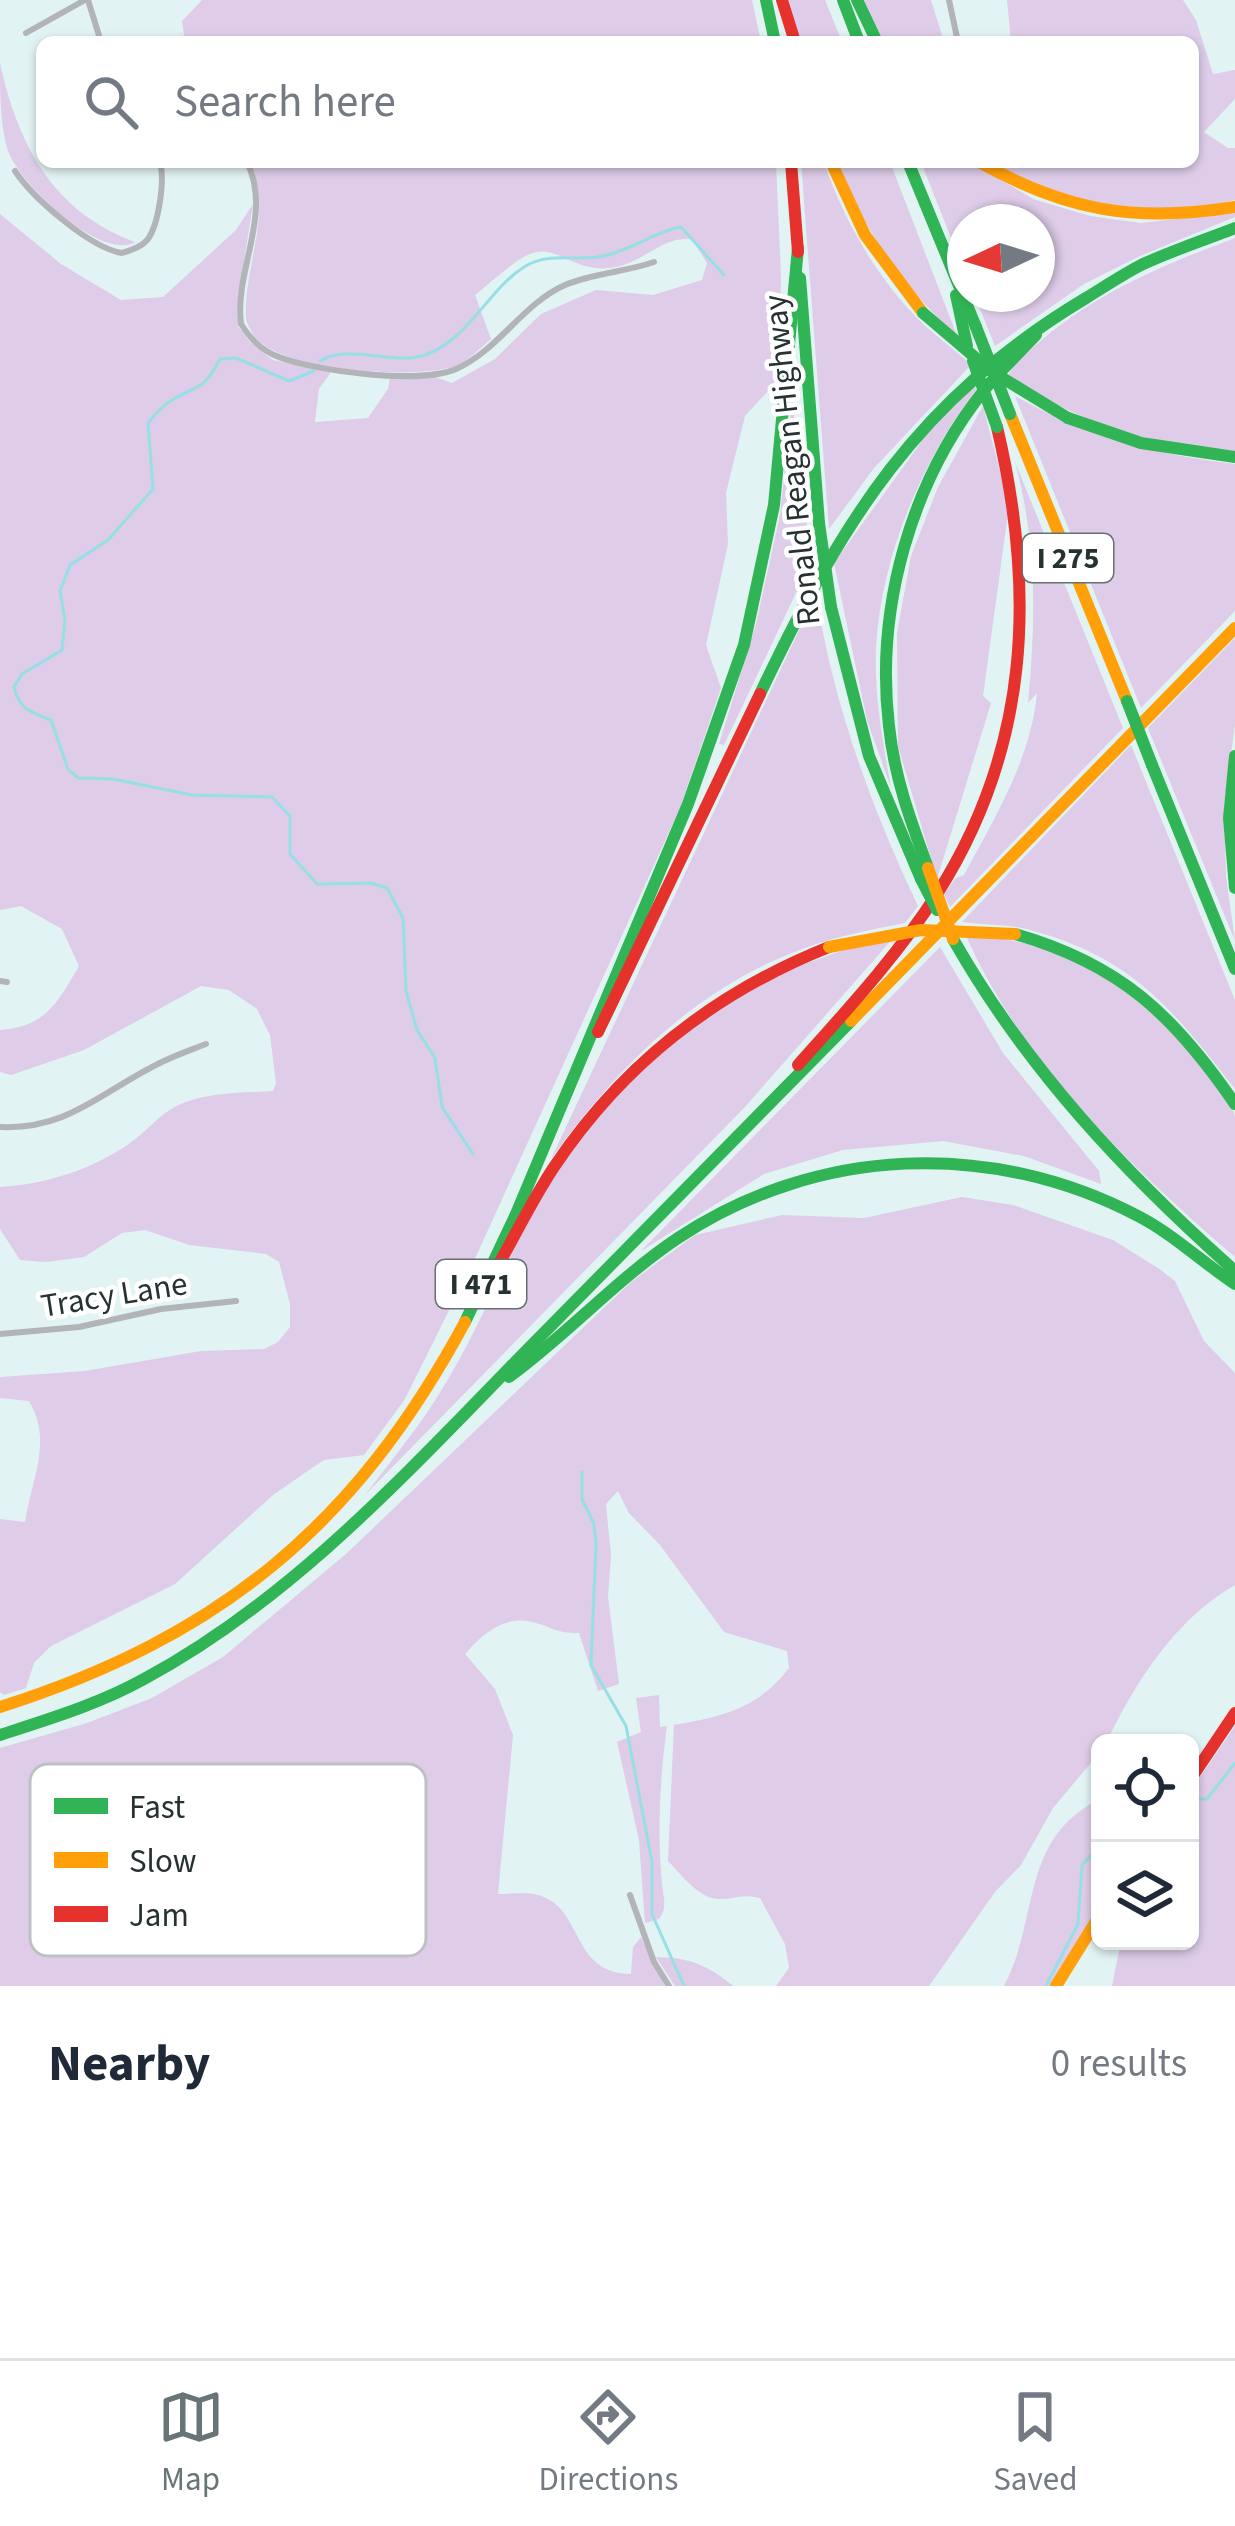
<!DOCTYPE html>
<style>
:root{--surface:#fff;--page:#f6f6f7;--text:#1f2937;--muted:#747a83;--line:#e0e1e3;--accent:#687576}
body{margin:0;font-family:"Source Sans 3",sans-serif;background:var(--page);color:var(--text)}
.controls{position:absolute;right:36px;bottom:36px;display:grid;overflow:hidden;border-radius:18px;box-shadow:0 3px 9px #0004}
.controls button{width:108px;height:108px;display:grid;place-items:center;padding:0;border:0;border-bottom:3px solid var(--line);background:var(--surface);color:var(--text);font:60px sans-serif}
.compass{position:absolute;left:947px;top:204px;width:108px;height:108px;border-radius:50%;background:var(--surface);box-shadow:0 3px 9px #0004;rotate:266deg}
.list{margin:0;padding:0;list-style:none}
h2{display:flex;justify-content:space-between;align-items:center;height:156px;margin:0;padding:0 48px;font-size:51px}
h2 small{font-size:39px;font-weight:400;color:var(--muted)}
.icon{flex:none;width:66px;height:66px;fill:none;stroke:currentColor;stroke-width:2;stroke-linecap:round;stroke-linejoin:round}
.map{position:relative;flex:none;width:1235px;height:1986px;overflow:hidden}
.search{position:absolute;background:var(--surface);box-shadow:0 3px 9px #0004;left:36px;right:36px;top:36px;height:132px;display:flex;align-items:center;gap:30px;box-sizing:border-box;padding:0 42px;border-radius:18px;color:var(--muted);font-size:45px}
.sheet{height:372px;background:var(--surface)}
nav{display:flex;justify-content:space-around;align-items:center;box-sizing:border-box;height:168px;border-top:3px solid var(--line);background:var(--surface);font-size:33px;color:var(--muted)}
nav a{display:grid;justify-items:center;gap:6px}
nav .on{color:var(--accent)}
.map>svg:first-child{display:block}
.green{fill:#decce8}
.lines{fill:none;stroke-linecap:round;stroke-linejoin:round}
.stream{stroke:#95dfe5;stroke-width:3}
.street{stroke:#b2b4b7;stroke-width:6}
.fast{stroke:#30b455;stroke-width:12}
.slow{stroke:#ff9f0a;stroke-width:12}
.jam{stroke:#e5322d;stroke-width:12}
.fast-bridge{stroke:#30b455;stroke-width:12}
.slow-bridge{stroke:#ff9f0a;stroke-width:12}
.labels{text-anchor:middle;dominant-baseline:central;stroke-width:9;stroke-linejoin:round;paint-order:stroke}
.shield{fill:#fff;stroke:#676f70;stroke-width:3}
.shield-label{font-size:30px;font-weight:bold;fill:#263132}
.street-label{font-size:33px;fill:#263132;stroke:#fff}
.key{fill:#fff;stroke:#bec1c2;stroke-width:3}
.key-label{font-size:33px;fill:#263132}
</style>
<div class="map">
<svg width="1235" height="1986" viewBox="0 0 1235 1986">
<rect width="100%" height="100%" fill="#e2f3f3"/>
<g class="green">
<path d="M202,0H752L761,42H185L182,21Z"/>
<path d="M789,0H825L842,42H800Z"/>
<path d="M862,0H931L944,42H884Z"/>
<path d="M1007,0H1183L1196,20L1213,74L1235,70V99L1204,132L1228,148H1235V200C1141,221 1073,206 989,162H1193V42H1011Z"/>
<path d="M0,63C18,145 53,212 135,242C101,262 17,182 7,148C0,123 0,90 0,63Z"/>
<path d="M250,162H776L781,277L779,379L745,416L726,493L728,544L706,645L721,688L680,808L478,1252L405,1399L364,1455L324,1460L312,1468L273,1495L175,1584L51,1646L34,1663L26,1688L4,1695L0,1692V1519L25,1522C32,1477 53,1441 29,1401L0,1398V1377L85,1371L201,1351L264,1349L278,1342L290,1327V1304L279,1262L266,1254L189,1245L145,1230L122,1233L84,1257L46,1262L20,1260L0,1229V1187C46,1184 92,1170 130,1143C145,1133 157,1117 173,1108C202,1092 241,1093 273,1091L276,1083L270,1035L257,1009L229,990L201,986L84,1050L11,1075L0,1072V1030C46,1027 58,1002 79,966L62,929L21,906L0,910V214L61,264L121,300L163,297L236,230L253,204L237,306L238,326L250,342L273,360L331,372L319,389L315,422L368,418L388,389L390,377L432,376L452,383L495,359L541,314L596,290L653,295L702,280L707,263L692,239C663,236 645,261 616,267C579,275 559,247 536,252C516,257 492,282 475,295L491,339C480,348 468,362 453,367C411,379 283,372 254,336C253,335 246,321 246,319C243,267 274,213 250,162Z"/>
<path d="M801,162H824C842,217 876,276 916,317C932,333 951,347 967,361L969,367L874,468L829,529Z"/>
<path d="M838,162H890L959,341C903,282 867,239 838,162Z"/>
<path d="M921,162H971L1033,199L1090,216L1141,223L1235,212V217L1140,256L1084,284L995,346L974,294H1037V222H965V273Z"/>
<path d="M1235,238V451C1142,444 1089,424 1007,379C1012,365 1025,354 1037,344C1095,293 1163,265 1235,238Z"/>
<path d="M975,385L976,390C921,462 881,557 876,648C874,695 883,742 891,788L867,720L834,563L927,434Z"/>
<path d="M1015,396C1089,437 1151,454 1235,464V611L1141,708Z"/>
<path d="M792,399L811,561L724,745L719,744L756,624L780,515Z"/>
<path d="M983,406L1009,506L983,696L991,703L937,879L898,746L897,633L911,556L938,487Z"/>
<path d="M1015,462L1123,728L950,907L944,894L956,878L964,875C995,817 1031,759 1037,693L1028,703C1036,620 1037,543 1015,462Z"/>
<path d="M816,594C833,703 871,807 918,906L905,923C869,930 832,937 797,951C693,990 614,1071 551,1159Z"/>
<path d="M1235,638V725L1224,804L1226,876L1235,941L1148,728Z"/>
<path d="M1131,745L1235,1000V1089C1171,1007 1132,957 1027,929C1006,924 984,925 962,922Z"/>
<path d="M965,933C1068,945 1136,981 1200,1063C1212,1078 1232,1099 1235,1117C1235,1157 1235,1215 1235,1257C1132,1169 1019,1060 965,933Z"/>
<path d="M895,936L744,1108L365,1495C387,1466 410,1438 430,1408C480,1334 508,1249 555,1175C638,1043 745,972 895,936Z"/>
<path d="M940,947L1003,1053L1099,1171L1101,1184L1024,1156L943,1141L843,1150L764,1174L641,1251Z"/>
<path d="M962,1197L1013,1205L1113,1240L1158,1268L1175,1281L1204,1341L1235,1373V1585C1175,1619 1135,1683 1106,1743H1100V1752L1053,1808L1021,1865L995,1892L929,1986H776L789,1968L785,1944L760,1898C739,1893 734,1900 718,1899C698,1898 681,1874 668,1861L674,1725C721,1717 758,1709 789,1668L787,1651L724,1632L660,1545L629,1513L618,1491L606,1504L611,1555L608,1597L619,1684L598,1691L579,1633C554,1633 553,1627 532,1622C504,1615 482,1634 465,1654L495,1689L513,1735L498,1894C510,1894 527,1892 538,1895C585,1908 569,1973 631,1974L633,1947L641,1937L665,1986H0V1748L87,1723L152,1698L223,1657L346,1554L631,1282L695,1235L782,1215L864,1218Z"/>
<path d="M659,1695L660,1727L667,1726C660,1776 657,1832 662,1883C663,1898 668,1907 659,1919L645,1923L639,1840L617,1742L641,1732L636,1698Z"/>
<path d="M1235,1726V1986H1112L1121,1941H1190V1792Z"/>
<path d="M1100,1799V1903L1052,1986H1004C1040,1919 1019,1839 1100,1799Z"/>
<path d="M656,1957C690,1958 706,1964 733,1986H675Z"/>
</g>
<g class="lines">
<g class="stream">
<path d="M320,361C350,343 395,367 428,354C470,337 488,290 524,267C549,251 577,262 604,256C632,250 654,232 681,227L724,275"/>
<path d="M314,371L289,381L236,358L220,359C202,394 197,383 169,402C161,407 154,416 148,423L153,489L108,540L70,565L60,591L65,620L62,650L22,674L14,687C19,709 30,712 51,720L68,769L78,778L113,779L192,795L272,797L290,816V854L317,884L371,883L387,888L403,918L406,991L417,1030L435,1058L442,1107L473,1154"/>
<path d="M582,1472V1499L594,1524L596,1545L591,1665L626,1726L652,1862V1914L684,1986"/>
<path d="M1192,1799H1207L1235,1763"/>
<path d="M1046,1986L1078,1924L1082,1865L1100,1846"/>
</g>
<g class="street">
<path d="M88,0L101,42"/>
<path d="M949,0L958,42"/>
<path d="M26,33L85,0"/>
<path d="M247,162C273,215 234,270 241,324C250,338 259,348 274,355C310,371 420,385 456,369C499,350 522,304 565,285C593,273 626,272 654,262"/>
<path d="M15,171C33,198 90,248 122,253C131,250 142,247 148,239C159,223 165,180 160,162"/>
<path d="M0,981L7,982"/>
<path d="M0,1127C66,1130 99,1094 154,1066C170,1057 188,1051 206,1044"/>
<path d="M0,1334L79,1327L161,1309L236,1301"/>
<path d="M630,1895L654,1962L669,1986"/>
</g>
<g class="fast">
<path d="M766,0L775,42"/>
<path d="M843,0L859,42"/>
<path d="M857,0L877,42"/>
<path d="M908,162L976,327"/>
<path d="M800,278L819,523"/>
<path d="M956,295L967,346"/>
<path d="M1068,418L1141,443L1235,457"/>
<path d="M831,607L869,756L921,879"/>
<path d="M760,694C843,520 916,400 1086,298C1104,287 1122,275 1141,265C1171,251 1204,240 1235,228"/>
<path d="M1235,756L1229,818L1235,888"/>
<path d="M1152,765L1235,969"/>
<path d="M928,868C911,822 894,776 889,726C875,608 911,481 985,389C1001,370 1019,353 1036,335"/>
<path d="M1015,934C1120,964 1174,1015 1235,1104"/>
<path d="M953,939C1027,1069 1124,1172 1235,1271"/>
<path d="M465,1322L516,1214L688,804L744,645L774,505L798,248"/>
<path d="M509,1377C568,1334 618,1278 678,1238C817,1146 991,1139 1138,1216C1173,1234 1202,1262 1235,1284"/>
<path d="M0,1735C49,1719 99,1704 144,1679C296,1597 411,1468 530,1347C637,1238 744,1130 851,1021"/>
</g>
<g class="slow">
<path d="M831,162L865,235L923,313"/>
<path d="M979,162C1067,211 1135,223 1235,207"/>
<path d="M1010,414L1127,701"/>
<path d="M851,1021L1235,628"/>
<path d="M0,1707C220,1637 355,1526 465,1322"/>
<path d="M1056,1986L1100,1915"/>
</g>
<g class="jam">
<path d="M782,0L795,42"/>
<path d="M791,162L798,252"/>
<path d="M598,1032L760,694"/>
<path d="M798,1065C847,1010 897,956 937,894C1030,748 1036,592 997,427"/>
<path d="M495,1271C515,1236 532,1200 554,1167C623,1064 714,993 829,947"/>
<path d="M1190,1780L1235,1713"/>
</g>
<g class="fast-bridge">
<path d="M923,313L991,371L1068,418"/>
<path d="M976,327L1010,414"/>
<path d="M973,361L997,427"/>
<path d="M819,523L831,607"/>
<path d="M1127,701L1152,765"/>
<path d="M921,879L937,910"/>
</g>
<g class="slow-bridge">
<path d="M928,868L953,939"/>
<path d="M829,947L921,930L1015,934"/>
</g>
</g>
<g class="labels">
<g class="shield">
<rect x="1023" y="534" width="90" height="48" rx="9"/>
<rect x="436" y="1260" width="90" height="48" rx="9"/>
</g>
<g class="shield-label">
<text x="1068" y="558">I 275</text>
<text x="481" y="1284">I 471</text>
</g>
<g class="street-label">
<text transform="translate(792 460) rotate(-96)">Ronald Reagan Highway</text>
<text transform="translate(114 1295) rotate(-9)">Tracy Lane</text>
</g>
</g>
<rect x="30" y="1764" width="396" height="192" rx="18" class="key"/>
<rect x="54" y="1798" width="54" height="16" fill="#30b455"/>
<rect x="54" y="1852" width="54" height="16" fill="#ff9f0a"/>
<rect x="54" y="1906" width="54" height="16" fill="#e5322d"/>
<g class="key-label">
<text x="129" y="1818">Fast</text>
<text x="129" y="1872">Slow</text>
<text x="129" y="1926">Jam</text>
</g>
</svg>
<div class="controls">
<button><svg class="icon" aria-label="locate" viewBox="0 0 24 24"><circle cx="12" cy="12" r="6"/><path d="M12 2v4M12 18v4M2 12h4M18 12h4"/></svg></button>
<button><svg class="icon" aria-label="layers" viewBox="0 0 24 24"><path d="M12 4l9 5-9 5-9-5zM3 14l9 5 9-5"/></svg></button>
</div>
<svg class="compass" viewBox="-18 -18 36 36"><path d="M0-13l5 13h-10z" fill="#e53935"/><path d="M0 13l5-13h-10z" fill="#747a83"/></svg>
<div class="search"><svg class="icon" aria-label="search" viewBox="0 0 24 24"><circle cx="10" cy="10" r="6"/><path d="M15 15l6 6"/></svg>Search here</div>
</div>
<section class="sheet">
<h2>Nearby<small>0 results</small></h2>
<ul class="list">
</ul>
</section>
<nav>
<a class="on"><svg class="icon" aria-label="map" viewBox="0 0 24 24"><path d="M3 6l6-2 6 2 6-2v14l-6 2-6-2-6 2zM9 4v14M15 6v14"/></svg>Map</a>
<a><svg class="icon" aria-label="directions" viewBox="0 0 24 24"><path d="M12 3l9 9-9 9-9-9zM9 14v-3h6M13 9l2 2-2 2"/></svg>Directions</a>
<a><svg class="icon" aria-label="saved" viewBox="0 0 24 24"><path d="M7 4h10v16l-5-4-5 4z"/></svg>Saved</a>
</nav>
